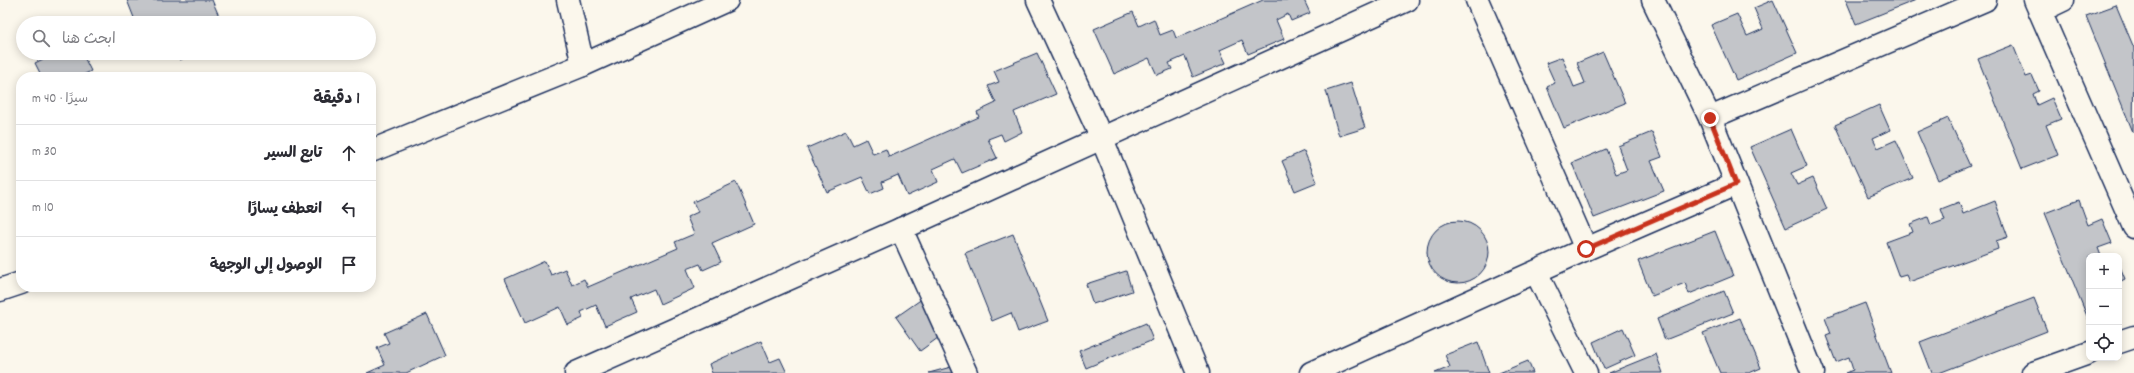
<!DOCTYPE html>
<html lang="ar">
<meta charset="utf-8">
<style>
:root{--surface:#fff;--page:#f2f2f3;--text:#2b2b33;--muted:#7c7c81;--line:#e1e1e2}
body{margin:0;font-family:Dekko,"Playpen Sans Arabic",sans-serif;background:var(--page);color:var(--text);direction:rtl}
.controls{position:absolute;right:12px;bottom:12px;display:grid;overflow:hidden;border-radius:8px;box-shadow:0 2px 10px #0003}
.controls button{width:36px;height:36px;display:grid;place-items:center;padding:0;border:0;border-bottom:1px solid var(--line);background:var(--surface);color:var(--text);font:20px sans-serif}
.stop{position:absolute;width:12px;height:12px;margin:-9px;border:3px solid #c8321e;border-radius:50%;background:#fff}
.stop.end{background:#c8321e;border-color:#fff;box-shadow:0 1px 4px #0008}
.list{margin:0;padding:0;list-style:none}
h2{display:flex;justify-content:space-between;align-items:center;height:52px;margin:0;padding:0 16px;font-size:17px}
h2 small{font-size:13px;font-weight:400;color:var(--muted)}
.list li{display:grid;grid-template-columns:26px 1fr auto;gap:12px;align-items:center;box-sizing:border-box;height:56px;padding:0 16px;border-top:1px solid var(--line)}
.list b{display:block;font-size:15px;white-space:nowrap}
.list em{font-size:13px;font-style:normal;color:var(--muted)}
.icon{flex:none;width:22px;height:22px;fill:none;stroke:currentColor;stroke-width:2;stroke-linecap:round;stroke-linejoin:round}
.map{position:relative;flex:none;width:2134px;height:373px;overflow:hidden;direction:ltr}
.search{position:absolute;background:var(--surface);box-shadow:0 2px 10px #0003;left:16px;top:16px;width:360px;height:44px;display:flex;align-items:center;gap:10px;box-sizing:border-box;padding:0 14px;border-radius:22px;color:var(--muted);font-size:15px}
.panel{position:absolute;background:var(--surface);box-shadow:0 2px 10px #0003;left:16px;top:72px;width:360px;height:220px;border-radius:16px;direction:rtl}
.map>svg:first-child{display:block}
.building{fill:#c3c5c9;stroke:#1b2f5e}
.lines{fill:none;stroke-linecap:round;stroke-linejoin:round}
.minor-casing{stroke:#1b2f5e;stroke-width:25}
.tertiary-casing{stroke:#1b2f5e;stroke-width:25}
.secondary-casing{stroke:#1b2f5e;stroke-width:25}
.minor{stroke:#fbf7ec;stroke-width:22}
.tertiary{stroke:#fbf7ec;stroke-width:22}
.secondary{stroke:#fbf7ec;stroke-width:22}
.route{stroke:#c8321e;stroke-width:5}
</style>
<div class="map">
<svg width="2134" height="373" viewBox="0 0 2134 373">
<rect width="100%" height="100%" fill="#fbf7ec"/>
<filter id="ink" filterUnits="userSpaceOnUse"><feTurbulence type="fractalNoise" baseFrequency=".025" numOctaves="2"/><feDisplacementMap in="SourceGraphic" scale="8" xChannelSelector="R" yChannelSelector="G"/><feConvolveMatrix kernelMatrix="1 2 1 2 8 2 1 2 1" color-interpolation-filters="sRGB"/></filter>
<g filter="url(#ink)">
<g class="building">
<path d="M127,0H212L222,23H136Z"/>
<path d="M1263,0H1304L1310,13L1291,21L1288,14L1276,20L1284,39L1248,54L1242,40L1220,50L1226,63L1193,77L1185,56L1169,63L1172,69L1157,75L1149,58L1114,74L1094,29L1133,12L1139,26L1154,19L1160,35L1173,30L1176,38Z"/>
<path d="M1773,0L1797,53L1736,80L1711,25L1737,14L1747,36L1763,29L1754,8Z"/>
<path d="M1846,0H1916L1856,24Z"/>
<path d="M2116,5L2134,48L2133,132L2086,16Z"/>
<path d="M2013,45L2026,77L2032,75L2039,91L2033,94L2037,105L2052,98L2061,119L2046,125L2058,155L2022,169L1978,59Z"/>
<path d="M1603,52L1625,103L1564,128L1547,87L1555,83L1546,63L1562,57L1574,87L1585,83L1577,63Z"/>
<path d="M43,53H82L91,71L79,77H42L35,63L45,58Z"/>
<path d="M176,53H194L180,60Z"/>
<path d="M1037,53L1056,94L1014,112L1022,132L1004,141L1001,134L988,139L997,158L962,173L955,159L933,169L938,182L907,196L898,175L882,182L884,188L870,194L862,177L827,192L807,148L846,131L853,145L866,139L873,154L886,149L889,157L979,117L977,112L996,103L988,86L999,82L994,71Z"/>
<path d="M1351,83L1365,128L1339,136L1326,91Z"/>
<path d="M1879,105L1890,130L1873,138L1878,148L1896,140L1913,178L1868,197L1835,125Z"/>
<path d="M1948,118L1970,166L1938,180L1917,132Z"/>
<path d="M1791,129L1807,166L1791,173L1797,185L1813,178L1827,209L1786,228L1750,147Z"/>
<path d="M1652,132L1662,157L1651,161L1664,191L1594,218L1572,163L1606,149L1616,174L1627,170L1618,146Z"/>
<path d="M1304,151L1317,182L1295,191L1282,161Z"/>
<path d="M736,182L754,224L712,243L721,262L703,270L700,264L687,269L695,288L660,304L654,289L631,299L637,312L605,326L596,305L581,312L583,318L568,325L560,307L525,323L505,279L545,261L551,275L565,269L572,285L584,279L588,287L678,248L675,242L694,234L687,217L698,212L693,202Z"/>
<path d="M2079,200L2088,225L2102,219L2112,243L2098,248L2101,256H2089V321L2045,213Z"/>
<path d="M1995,201L2008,237L1996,241L1998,249L1909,282L1906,275L1899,277L1886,242L1913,232L1910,224L1928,217L1931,225L1945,220L1941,209L1959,202L1963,214Z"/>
<circle cx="1458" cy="252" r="31"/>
<path d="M1715,231L1733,276L1689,294L1685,283L1652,296L1638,261Z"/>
<path d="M1013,234L1048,321L1018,332L1011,313L992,321L965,253Z"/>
<path d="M2119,264L2125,279L2119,282Z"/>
<path d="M1126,271L1132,291L1093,304L1086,284Z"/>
<path d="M1724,291L1733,313L1665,340L1657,319Z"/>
<path d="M929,294L953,327L920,351L896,317Z"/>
<path d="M2034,298L2047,331L1939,373H1932L1920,342Z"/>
<path d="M1865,303L1891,373H1845L1853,370L1849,357L1836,362L1826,336L1831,334L1825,318Z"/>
<path d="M427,314L445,355L406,373H367L385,365L377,348L389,343L384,333Z"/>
<path d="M1740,318L1761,368L1749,373H1720L1703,333Z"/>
<path d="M1146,323L1153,340L1086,368L1079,351Z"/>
<path d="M1623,328L1635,355L1604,369L1593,342Z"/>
<path d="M761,341L770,362L780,358L787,373H712L709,364Z"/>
<path d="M1478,342L1489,373H1435L1450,367L1445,355Z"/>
<path d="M1656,354L1663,373H1609Z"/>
<path d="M1528,361L1533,373H1499Z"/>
<path d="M951,367L953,373H929Z"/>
</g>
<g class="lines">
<defs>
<g id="minor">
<path d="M568,0L583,65"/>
<path d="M1038,0L1102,139L1198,373"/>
<path d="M1477,0L1586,249"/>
<path d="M2035,0L2134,227"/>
<path d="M2040,11L2063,0"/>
<path d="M1710,118L1985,0"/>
<path d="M901,229L966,373"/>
<path d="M1536,272L1586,373"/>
<path d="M2119,342L2134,337"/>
<path d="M576,373L901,229L1407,0"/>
<path d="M1311,373L1586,249L1736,184"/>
<path d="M2033,373L2089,353"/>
</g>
<path id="tertiary" d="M1653,0L1710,118L1813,373"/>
<g id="secondary">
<path d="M371,151L583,65L727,0"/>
<path d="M0,290L21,283"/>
</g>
</defs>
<use href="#minor" class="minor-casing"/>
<use href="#tertiary" class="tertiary-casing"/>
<use href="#secondary" class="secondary-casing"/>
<use href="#minor" class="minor"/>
<use href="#tertiary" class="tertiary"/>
<use href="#secondary" class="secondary"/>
</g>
</g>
<g class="lines" filter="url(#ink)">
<path class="route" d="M1586,249L1736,184L1710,118"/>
</g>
</svg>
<div class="controls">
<button>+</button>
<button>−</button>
<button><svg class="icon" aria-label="locate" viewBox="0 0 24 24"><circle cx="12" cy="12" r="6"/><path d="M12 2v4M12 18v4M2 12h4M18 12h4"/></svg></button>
</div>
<div class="stop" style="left:1586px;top:249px"></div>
<div class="stop end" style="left:1710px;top:118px"></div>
<div class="search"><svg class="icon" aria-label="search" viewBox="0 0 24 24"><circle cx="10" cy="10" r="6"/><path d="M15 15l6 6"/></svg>ابحث هنا</div>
<section class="panel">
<h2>1 دقيقة<small>سيرًا · 40 m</small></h2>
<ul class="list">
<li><svg class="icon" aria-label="ahead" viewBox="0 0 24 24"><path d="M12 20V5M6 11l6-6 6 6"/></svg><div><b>تابع السير</b></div><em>30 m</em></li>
<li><svg class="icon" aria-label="left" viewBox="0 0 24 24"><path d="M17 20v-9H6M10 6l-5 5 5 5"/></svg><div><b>انعطف يسارًا</b></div><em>10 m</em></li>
<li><svg class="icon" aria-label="arrive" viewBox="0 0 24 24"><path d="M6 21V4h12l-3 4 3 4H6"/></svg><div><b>الوصول إلى الوجهة</b></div></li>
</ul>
</section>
</div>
